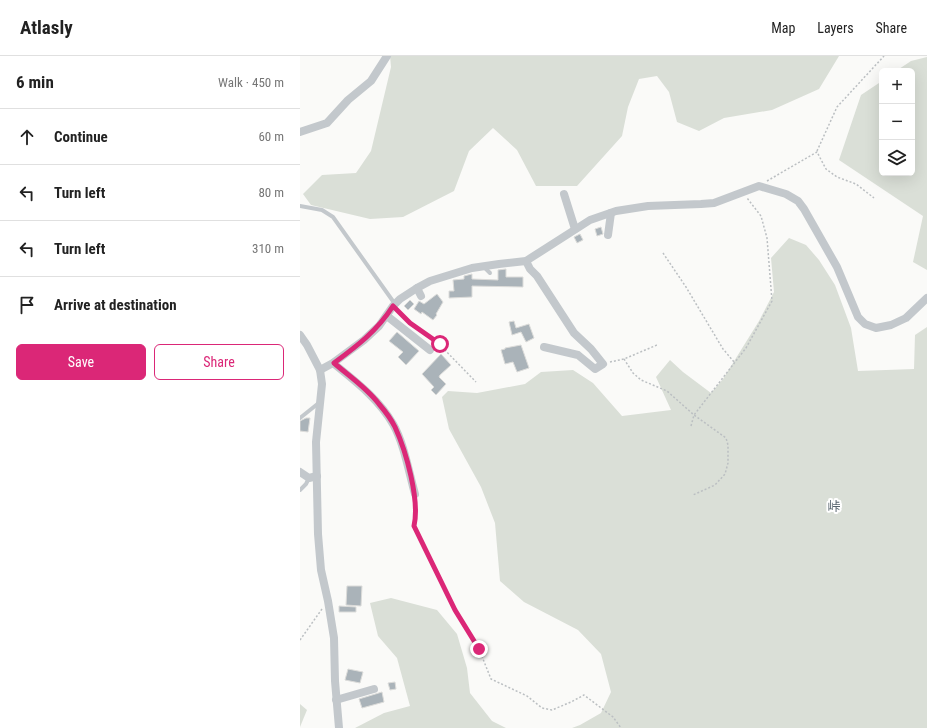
<!DOCTYPE html>
<meta charset="utf-8">
<style>
:root{--surface:#fff;--page:#f2f2f2;--text:#222;--muted:#767676;--line:#e0e0e0;--accent:#db2777}
body{margin:0;font-family:"Roboto Condensed","Noto Sans JP",sans-serif;background:var(--page);color:var(--text)}
.controls{position:absolute;right:12px;top:12px;display:grid;overflow:hidden;border-radius:6px;box-shadow:0 4px 16px #0002}
.controls button{width:36px;height:36px;display:grid;place-items:center;padding:0;border:0;border-bottom:1px solid var(--line);background:var(--surface);color:var(--text);font:20px sans-serif}
.stop{position:absolute;width:12px;height:12px;margin:-9px;border:3px solid #db2777;border-radius:50%;background:#fff}
.stop.end{background:#db2777;border-color:#fff;box-shadow:0 1px 4px #0008}
.list{margin:0;padding:0;list-style:none}
h2{display:flex;justify-content:space-between;align-items:center;height:52px;margin:0;padding:0 16px;font-size:17px}
h2 small{font-size:13px;font-weight:400;color:var(--muted)}
.list li{display:grid;grid-template-columns:26px 1fr auto;gap:12px;align-items:center;box-sizing:border-box;height:56px;padding:0 16px;border-top:1px solid var(--line)}
.list b{display:block;font-size:15px;white-space:nowrap}
.list em{font-size:13px;font-style:normal;color:var(--muted)}
.actions{display:flex;gap:8px;padding:12px 16px}
.actions a{flex:1;padding:9px 0;border:1px solid var(--accent);border-radius:6px;text-align:center;font-size:14px;color:var(--accent)}
.actions .main{background:var(--accent);color:#fff}
.icon{flex:none;width:22px;height:22px;fill:none;stroke:currentColor;stroke-width:2;stroke-linecap:round;stroke-linejoin:round}
.map{position:relative;flex:none;width:627px;height:672px;overflow:hidden}
header{display:flex;align-items:center;gap:24px;box-sizing:border-box;height:56px;padding:0 20px;background:var(--surface);border-bottom:1px solid var(--line)}
header strong{font-size:19px}
nav{display:flex;gap:22px;margin-inline-start:auto;font-size:14px}
main{display:flex}
aside{flex:1;background:var(--surface)}
.map>svg:first-child{display:block}
.green{fill:#dadfd7}
.building{fill:#aab3b9;stroke:#dcdcda}
.lines{fill:none;stroke-linecap:round;stroke-linejoin:round}
.path{stroke:#bbbfc2;stroke-width:1.5;stroke-dasharray:2 2;stroke-linecap:butt}
.lane{stroke:#c3c8cc;stroke-width:4}
.street{stroke:#c3c8cc;stroke-width:8}
.route{stroke:#db2777;stroke-width:5}
.labels{text-anchor:middle;dominant-baseline:central;stroke-width:4;stroke-linejoin:round;paint-order:stroke}
.quarter-label{font-size:13px;fill:#57646e;stroke:#fff}
</style>
<header>
<strong>Atlasly</strong>
<nav><a>Map</a><a>Layers</a><a>Share</a></nav>
</header>
<main>
<aside>
<h2>6 min<small>Walk · 450 m</small></h2>
<ul class="list">
<li><svg class="icon" aria-label="ahead" viewBox="0 0 24 24"><path d="M12 20V5M6 11l6-6 6 6"/></svg><div><b>Continue</b></div><em>60 m</em></li>
<li><svg class="icon" aria-label="left" viewBox="0 0 24 24"><path d="M17 20v-9H6M10 6l-5 5 5 5"/></svg><div><b>Turn left</b></div><em>80 m</em></li>
<li><svg class="icon" aria-label="left" viewBox="0 0 24 24"><path d="M17 20v-9H6M10 6l-5 5 5 5"/></svg><div><b>Turn left</b></div><em>310 m</em></li>
<li><svg class="icon" aria-label="arrive" viewBox="0 0 24 24"><path d="M6 21V4h12l-3 4 3 4H6"/></svg><div><b>Arrive at destination</b></div></li>
</ul>
<div class="actions"><a class="main">Save</a><a>Share</a></div>
</aside>
<div class="map">
<svg width="627" height="672" viewBox="0 0 627 672">
<rect width="100%" height="100%" fill="#fafaf8"/>
<g class="green">
<path d="M90,0H539L519,33L472,54L424,62L399,75L377,66L369,36L357,20L339,23L328,51L322,80L277,130H236L217,94L193,72L169,95L154,135L103,161L70,163L11,149L3,138L22,119L56,117L71,95L91,11Z"/>
<path d="M627,1V214L613,206L623,160L539,104L561,39L582,25V117H612V15H596L611,5Z"/>
<path d="M489,182L506,189L519,204L535,229L551,272L558,315L614,313L615,279L627,271V672H272L280,669L301,657L311,636L301,598L278,574L224,546L200,525L195,467L181,431L149,373L142,341L148,335L177,337L225,328L241,316L273,314L293,327L322,360L371,354L356,321L370,304L383,316L411,337L423,323L459,265L474,236L471,202Z"/>
<path d="M91,542L137,554L157,578L167,612L170,637L192,665L206,672H55L84,657L110,650L97,602L78,580L70,547Z"/>
<path d="M0,648L7,654L0,671Z"/>
</g>
<g class="building">
<path d="M301,171L303,178L297,180L295,173Z"/>
<path d="M280,178L283,184L277,187L274,181Z"/>
<path d="M206,213V221H223V231L172,230V241L149,242V235H154L153,224L164,223V220L172,218V223L198,224V214Z"/>
<path d="M137,238L143,246L136,258L137,259L133,264L122,256L121,258L114,253L119,245L124,248Z"/>
<path d="M110,244L114,248L108,254L104,250Z"/>
<path d="M214,265L216,272L229,268L234,282L226,286L221,276L212,279L209,266Z"/>
<path d="M97,276L119,295L106,309L98,301L103,296L89,285Z"/>
<path d="M221,289L229,312L217,316L213,306L205,308L201,294L205,293V292Z"/>
<path d="M141,298L151,309L140,319L139,321L146,328L136,339L131,334L134,331L122,318Z"/>
<path d="M6,362H10L8,376L0,375V365Z"/>
<path d="M47,530H62L61,550L46,549Z"/>
<path d="M39,550L56,551V556H39Z"/>
<path d="M48,613L63,616L60,627L45,624Z"/>
<path d="M95,626L96,633L90,634L88,627Z"/>
<path d="M82,636L84,646L62,652L59,643Z"/>
</g>
<g class="lines">
<g class="path">
<path d="M517,95L537,51L584,0"/>
<path d="M467,125L517,96L526,113L537,121L556,128L574,142"/>
<path d="M363,197L386,231L423,293L435,307"/>
<path d="M99,255L110,267L140,289L176,326"/>
<path d="M324,303L333,317L341,324L367,335L394,359L426,382L428,389V407L425,418L415,429L393,439"/>
<path d="M310,306L324,303L357,289"/>
<path d="M391,370L394,359L446,292L472,245L467,182L461,160L447,142"/>
<path d="M116,445V462L114,469L155,554L179,593L191,623L227,640L242,652L252,654L271,646L284,639L313,661L321,672"/>
<path d="M0,584L22,553"/>
</g>
<g class="lane">
<path d="M0,150L22,154L33,161L95,248"/>
<path d="M184,211L190,217"/>
<path d="M0,362L20,346"/>
<path d="M0,434L6,428L9,422"/>
</g>
<g class="street">
<path d="M0,76L27,67L48,44L71,25L87,0"/>
<path d="M264,138L275,173"/>
<path d="M308,179L311,157"/>
<path d="M226,205L230,213L237,220L274,277L291,293L303,308L295,313L278,299L244,291"/>
<path d="M117,232L121,240"/>
<path d="M87,260L130,294"/>
<path d="M0,279L7,289L20,314L22,328L16,386L18,478L21,514L28,545L34,582L35,625L39,672"/>
<path d="M33,307C55,325 79,343 93,368C104,387 109,417 115,438"/>
<path d="M20,314L33,307L64,284L79,270L93,250L100,243L117,232L130,225L172,212L199,208L226,205L290,164L316,155L348,150L401,148L414,147L459,130L486,138L498,145L504,153L537,211L558,261L565,268L576,272L591,269L606,262L627,242"/>
<path d="M0,416L9,422L17,420"/>
<path d="M36,644L74,633"/>
</g>
</g>
<g class="lines">
<path class="route" d="M140,288L110,267L93,250C77,275 57,290 34,307C49,320 67,332 79,348C85,355 91,363 95,371C106,395 120,444 114,470L155,554L179,593"/>
</g>
<g class="labels">
<g class="quarter-label">
<text x="534" y="450">峠</text>
</g>
</g>
</svg>
<div class="controls">
<button>+</button>
<button>−</button>
<button><svg class="icon" aria-label="layers" viewBox="0 0 24 24"><path d="M12 4l9 5-9 5-9-5zM3 14l9 5 9-5"/></svg></button>
</div>
<div class="stop" style="left:140px;top:288px"></div>
<div class="stop end" style="left:179px;top:593px"></div>
</div>
</main>
